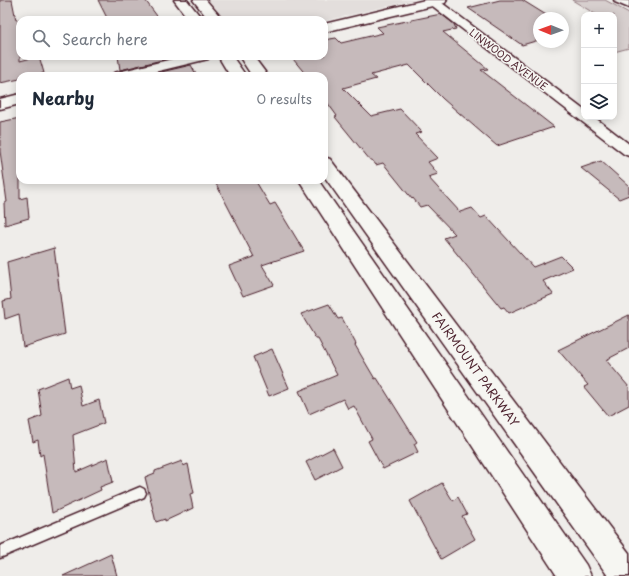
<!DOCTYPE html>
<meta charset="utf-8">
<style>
:root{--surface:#fff;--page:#f2f2f3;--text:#1f2937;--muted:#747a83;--line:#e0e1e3}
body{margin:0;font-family:"Playpen Sans",sans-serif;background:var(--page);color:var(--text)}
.controls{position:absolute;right:12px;top:12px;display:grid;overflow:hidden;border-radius:8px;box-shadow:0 2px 10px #0003}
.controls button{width:36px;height:36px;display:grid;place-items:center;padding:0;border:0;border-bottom:1px solid var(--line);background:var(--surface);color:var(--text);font:20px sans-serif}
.compass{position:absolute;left:533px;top:12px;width:36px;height:36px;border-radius:50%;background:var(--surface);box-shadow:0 2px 10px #0003;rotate:271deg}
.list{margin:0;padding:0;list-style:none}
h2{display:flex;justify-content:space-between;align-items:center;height:52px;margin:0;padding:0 16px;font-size:17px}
h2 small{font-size:13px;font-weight:400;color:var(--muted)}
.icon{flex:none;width:22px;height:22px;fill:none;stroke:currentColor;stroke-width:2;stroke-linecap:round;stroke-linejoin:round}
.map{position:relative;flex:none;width:629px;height:576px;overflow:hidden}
.search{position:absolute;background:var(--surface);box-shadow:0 2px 10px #0003;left:16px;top:16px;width:312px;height:44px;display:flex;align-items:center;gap:10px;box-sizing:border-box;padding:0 14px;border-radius:12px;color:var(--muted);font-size:15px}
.panel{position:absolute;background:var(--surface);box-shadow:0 2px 10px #0003;left:16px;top:72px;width:312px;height:112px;border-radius:12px}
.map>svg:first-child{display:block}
.built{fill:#e3dedc}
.green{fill:#d7cfce;stroke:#90777c}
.building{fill:#c6babb;stroke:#4a1f2b}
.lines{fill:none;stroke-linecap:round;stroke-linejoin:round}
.service-casing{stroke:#4a1f2b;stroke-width:3}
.minor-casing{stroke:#4a1f2b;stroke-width:3}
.tertiary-casing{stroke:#4a1f2b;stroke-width:3}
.service{fill:#f6f6f2;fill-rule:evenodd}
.minor{fill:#f6f6f2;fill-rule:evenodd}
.tertiary{fill:#f6f6f2;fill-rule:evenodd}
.labels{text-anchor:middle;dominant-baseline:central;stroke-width:3;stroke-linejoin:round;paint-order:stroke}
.far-street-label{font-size:10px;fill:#4a1f2b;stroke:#f6f6f2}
.street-label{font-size:12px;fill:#4a1f2b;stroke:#f6f6f2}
</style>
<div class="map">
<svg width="629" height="576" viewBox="0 0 629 576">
<rect width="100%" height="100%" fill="#efedea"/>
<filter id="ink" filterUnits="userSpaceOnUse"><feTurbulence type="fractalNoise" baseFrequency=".025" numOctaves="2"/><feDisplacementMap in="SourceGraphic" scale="8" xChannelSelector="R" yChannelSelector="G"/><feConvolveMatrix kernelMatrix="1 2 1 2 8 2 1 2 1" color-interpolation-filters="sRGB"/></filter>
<g filter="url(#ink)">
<path class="built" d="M208,0H414L324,21L225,20Z"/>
<path class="green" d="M572,0H605L629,13V48L614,52V28L616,27L614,26V15H597Z"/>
<g class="building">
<path d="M0,0H12L16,20L20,19V61L39,56L44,73L32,76H20V79L0,83Z"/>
<path d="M98,0H145L160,20H108Z"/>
<path d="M500,0H522L551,18H539V40L522,45L468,8Z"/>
<path d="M441,14L454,24L456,29L443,32L488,69L481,70L554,127L497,146L443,99L409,65L371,75L376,79L343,88L371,116L400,109L422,132L415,134L438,158L428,162L438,174L428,177L460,212L472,208L481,218L486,216L533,267L561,256L573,268L543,281L553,294L509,313L504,307L501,308L444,238L455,234L427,205L420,207L413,198L412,199L383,163L376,165L372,160H370L335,117L337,116L324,98V76H307L293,59L307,56H324V40L336,38L341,43L383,33L377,27Z"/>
<path d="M118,56H179L120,70Z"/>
<path d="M191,65L197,76H144Z"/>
<path d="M20,118V199L27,197L29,218L5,225L4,203L7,202L0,151V122Z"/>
<path d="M601,161L629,186V195L619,199L581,168Z"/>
<path d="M214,180H255L270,205L275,203L304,251L262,265L274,285L243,296L229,266L254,257Z"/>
<path d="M54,248L65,334L23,347L19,314L5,319L3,301L11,299L7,262Z"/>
<path d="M329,304L338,319L342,318L356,344L355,345L375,379L377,378L417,442L414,444L418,452L383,469L368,441L372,439L354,406L348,409L343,399L309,414L299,391L337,375L318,339H316L301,314Z"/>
<path d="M629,315V348L606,360L629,387V405L608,416L584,387L588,385L558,350Z"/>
<path d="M272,349L289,388L269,396L253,357Z"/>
<path d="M68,377L70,388L79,385L83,406L99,400L104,423L73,435L76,472L108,458L113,482L100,487L101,490L52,513L43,454L40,456L38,440L33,442L29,421L42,416L38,389Z"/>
<path d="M333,448L342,466L315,480L306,462Z"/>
<path d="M182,461L183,466L188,464L194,493L190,494L193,508L165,521V519L156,522L145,477L155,473V471Z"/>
<path d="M442,483L453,501L458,497L467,514L462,516L475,539L441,559L410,501Z"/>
<path d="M111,554L117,576H63L98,560Z"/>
</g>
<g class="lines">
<defs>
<path id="service" d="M140,487L144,489L146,493L144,497L0,558V546Z"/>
<g id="minor">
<path d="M430,0H438L584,110V117H594L629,144V156L624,154L430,4L429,2Z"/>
<path d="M614,0L629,1V8L615,2Z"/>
</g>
<g id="tertiary">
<path d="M174,0H187L203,20H189Z"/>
<path d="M193,0H206L223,20H209Z"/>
<path d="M425,0H447L445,3L324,32V24Z"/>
<path d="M185,56H210L208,59L138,76H111L114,73Z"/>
<path d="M218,56H232L246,76H230Z"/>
<path d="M239,56H253L268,76H252Z"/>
<path d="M20,94V104L0,109V99Z"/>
<path d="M324,157L330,159L629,553V576H608L324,176Z"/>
<path d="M299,180H318L586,565L591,576H557Z"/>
</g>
</defs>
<use href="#service" class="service-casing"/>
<use href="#minor" class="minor-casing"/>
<use href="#tertiary" class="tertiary-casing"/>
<use href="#service" class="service"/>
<use href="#minor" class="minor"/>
<use href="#tertiary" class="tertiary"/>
</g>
</g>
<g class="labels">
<g class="far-street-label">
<text transform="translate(509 59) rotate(37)">LINWOOD AVENUE</text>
</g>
<g class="street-label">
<text transform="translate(476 369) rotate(54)">FAIRMOUNT PARKWAY</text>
</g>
</g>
</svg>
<div class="controls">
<button>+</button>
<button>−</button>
<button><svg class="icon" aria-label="layers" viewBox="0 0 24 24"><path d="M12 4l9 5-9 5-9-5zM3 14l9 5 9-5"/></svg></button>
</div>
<svg class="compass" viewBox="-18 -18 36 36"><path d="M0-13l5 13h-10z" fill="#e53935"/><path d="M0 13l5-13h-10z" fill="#747a83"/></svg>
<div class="search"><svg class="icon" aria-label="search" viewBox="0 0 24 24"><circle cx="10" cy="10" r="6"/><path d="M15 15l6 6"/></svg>Search here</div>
<section class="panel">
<h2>Nearby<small>0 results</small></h2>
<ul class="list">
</ul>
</section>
</div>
